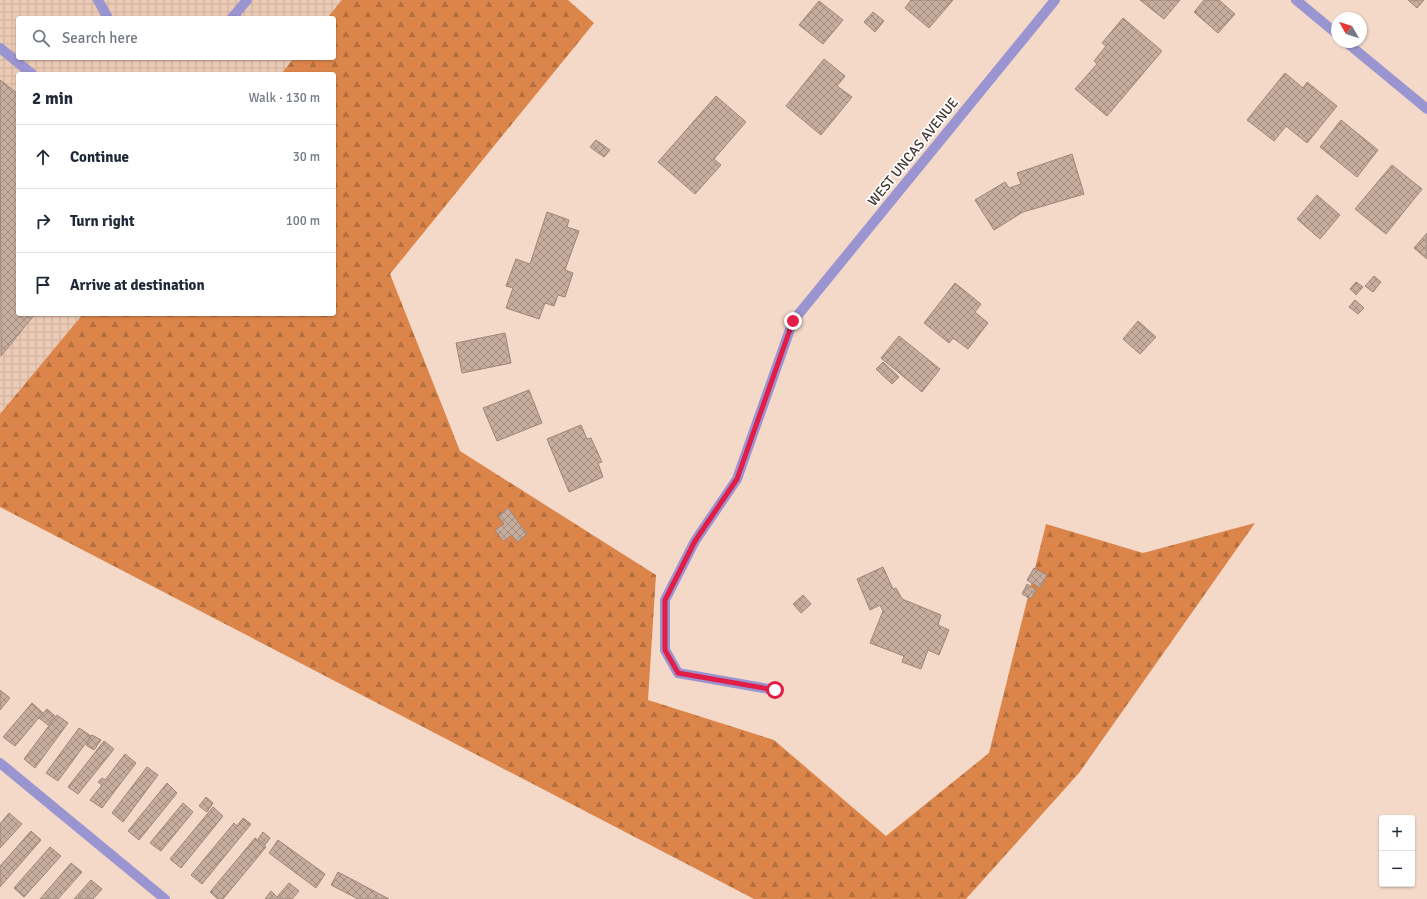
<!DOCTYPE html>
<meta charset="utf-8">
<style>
:root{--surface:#fff;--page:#f6f6f7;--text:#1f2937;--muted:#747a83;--line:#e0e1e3}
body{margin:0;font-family:Signika,sans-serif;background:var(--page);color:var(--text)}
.controls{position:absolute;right:12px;bottom:12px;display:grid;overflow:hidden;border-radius:4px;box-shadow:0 1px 3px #0004}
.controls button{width:36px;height:36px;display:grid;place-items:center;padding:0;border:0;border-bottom:1px solid var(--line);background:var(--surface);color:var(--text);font:20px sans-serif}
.compass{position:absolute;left:1331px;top:12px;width:36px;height:36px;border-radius:50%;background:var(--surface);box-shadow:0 1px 3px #0004;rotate:309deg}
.stop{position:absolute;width:12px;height:12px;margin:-9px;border:3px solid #e11d48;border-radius:50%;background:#fff}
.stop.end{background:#e11d48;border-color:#fff;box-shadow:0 1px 4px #0008}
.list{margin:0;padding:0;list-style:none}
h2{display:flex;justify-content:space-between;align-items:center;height:52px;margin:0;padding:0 16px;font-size:17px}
h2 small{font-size:13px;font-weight:400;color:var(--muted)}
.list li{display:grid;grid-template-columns:26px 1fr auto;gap:12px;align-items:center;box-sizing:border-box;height:64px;padding:0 16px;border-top:1px solid var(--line)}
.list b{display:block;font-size:15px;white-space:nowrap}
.list em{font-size:13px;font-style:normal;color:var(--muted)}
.icon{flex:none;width:22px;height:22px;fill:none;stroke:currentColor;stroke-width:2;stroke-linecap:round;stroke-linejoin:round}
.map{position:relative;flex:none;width:1427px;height:899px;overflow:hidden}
.search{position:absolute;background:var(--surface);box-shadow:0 1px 3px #0004;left:16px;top:16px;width:320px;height:44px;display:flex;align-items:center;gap:10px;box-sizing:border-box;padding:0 14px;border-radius:4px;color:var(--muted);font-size:15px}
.panel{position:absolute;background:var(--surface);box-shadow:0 1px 3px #0004;left:16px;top:72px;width:320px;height:244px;border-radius:4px}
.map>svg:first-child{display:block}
.industrial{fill:url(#industrial-grid)}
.forest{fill:url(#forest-firs)}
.building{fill:url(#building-cross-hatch);stroke:#9e8677}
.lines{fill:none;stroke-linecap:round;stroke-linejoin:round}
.service{stroke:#9a95d0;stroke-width:10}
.minor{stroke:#9a95d0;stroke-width:10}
.route{stroke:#e11d48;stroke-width:5}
.labels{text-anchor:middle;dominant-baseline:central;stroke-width:3.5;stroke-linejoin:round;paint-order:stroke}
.street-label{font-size:14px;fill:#423831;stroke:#fff}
</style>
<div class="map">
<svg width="1427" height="899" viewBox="0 0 1427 899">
<defs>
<pattern id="industrial-grid" width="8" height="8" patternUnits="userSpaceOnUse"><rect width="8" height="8" fill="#eccbb6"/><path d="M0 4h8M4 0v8" fill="none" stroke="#ccaf9d"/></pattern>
<pattern id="forest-firs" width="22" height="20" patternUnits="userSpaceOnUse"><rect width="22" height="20" fill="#dc854a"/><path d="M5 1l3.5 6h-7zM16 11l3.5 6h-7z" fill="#b46e3e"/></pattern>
<pattern id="building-cross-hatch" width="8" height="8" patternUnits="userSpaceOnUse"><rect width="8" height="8" fill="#c6ad9d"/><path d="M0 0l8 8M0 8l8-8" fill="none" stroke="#a28e81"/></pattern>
</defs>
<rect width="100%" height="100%" fill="#f4d9c9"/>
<path class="industrial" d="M0,0H342L327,18H18V58H294L281,74H18V314H83L0,414Z"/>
<path class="forest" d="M342,0H568L594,23L390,274L460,451L656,575L648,700L774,740L886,836L989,753L1046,524L1143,553L1255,523L1079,773L966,899H754L0,507V414L83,314H334V74H281L294,58H334V18H327Z"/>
<g class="building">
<path d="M911,0H953L929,28L905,8Z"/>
<path d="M1140,0H1180L1164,19Z"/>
<path d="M1204,0H1219L1235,14L1218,33L1194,12Z"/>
<path d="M1408,0H1424L1417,8Z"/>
<path d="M819,1L843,20L823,44L799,25Z"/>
<path d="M873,12L884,21L875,32L864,22Z"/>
<path d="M1123,18L1162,51L1107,116L1075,89L1097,64L1094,61L1106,46L1102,43Z"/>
<path d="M824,59L845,76L837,86L852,97L821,135L786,106Z"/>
<path d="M1285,73L1303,88L1307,82L1337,106L1307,143L1286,126L1274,141L1247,120Z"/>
<path d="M0,80L18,94V314H35L1,356Z"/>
<path d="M716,96L746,122L714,159L721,165L695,194L658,162Z"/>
<path d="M1341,120L1378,150L1357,177L1320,147Z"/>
<path d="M596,140L610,150L604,157L590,147Z"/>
<path d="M1072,154L1084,194L1023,212L994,230L975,200L1005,182L1009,188L1021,184L1017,173Z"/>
<path d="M1392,165L1422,189L1386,234L1355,209Z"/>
<path d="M1317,195L1340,215L1320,239L1297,219Z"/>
<path d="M547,212L569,220L567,227L579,231L565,270L573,273L565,297L558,295L554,306L545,303L539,319L506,308L513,288L506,286L516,259L530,264Z"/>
<path d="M1427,233V259L1414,248Z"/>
<path d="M1374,276L1381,282L1373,292L1365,286Z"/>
<path d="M1356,282L1363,287L1356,295L1350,289Z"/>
<path d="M955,283L981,304L975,312L988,323L968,349L953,338L949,343L924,323Z"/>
<path d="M1355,300L1364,308L1358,314L1349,307Z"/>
<path d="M1138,321L1156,337L1140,354L1123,339Z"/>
<path d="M505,333L511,363L462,373L456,343Z"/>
<path d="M899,336L940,369L922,392L881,358Z"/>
<path d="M883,362L899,377L892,384L876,369Z"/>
<path d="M529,390L542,423L497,441L483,408Z"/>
<path d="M581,425L587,439L591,438L602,462L598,463L603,477L569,492L547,439Z"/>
<path d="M508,508L527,534L517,542L512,535L503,541L495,530L504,524L498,516Z"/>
<path d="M883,567L893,589L896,588L902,599L941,615L938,625L949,630L939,655L928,650L921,669L902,662L904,656L870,643L883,611L880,605L870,610L857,579Z"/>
<path d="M1034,568L1047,575L1040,588L1027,580Z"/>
<path d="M1027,584L1036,590L1031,599L1022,594Z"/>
<path d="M803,595L811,604L801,613L793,604Z"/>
<path d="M0,690L10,698L0,710Z"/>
<path d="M32,703L43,713L15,746L3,737Z"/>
<path d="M47,709L55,716L48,725L39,718Z"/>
<path d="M57,715L68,723L35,768L24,759Z"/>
<path d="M79,728L91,736L58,781L46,773Z"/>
<path d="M92,735L101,740L94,750L86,745Z"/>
<path d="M104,741L114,749L78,794L68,787Z"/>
<path d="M125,754L136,763L102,808L90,800L102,785L98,782L102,778L105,780Z"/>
<path d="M147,767L158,775L123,822L112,813Z"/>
<path d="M167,783L177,793L139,840L128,831Z"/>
<path d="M206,797L213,803L207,812L199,806Z"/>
<path d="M183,803L193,812L161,851L150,843Z"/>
<path d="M213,807L223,816L181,868L170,859Z"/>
<path d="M9,813L22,824L0,848V824Z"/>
<path d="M243,818L251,824L202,884L191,875L234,823L237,826Z"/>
<path d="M31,831L41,840L0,887V866Z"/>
<path d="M263,832L270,838L265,845L258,839Z"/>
<path d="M255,838L266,847L223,899H218L210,892Z"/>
<path d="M278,840L325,874L316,888L269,853Z"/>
<path d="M50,847L61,856L24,897L14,888Z"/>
<path d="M71,863L82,872L58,899H40Z"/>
<path d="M338,872L389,899H358L331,885Z"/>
<path d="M91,880L102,889L93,899H74Z"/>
<path d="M289,883L299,891L292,899H265L271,891L277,897Z"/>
</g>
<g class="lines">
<g class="service">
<path d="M98,0L108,18"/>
<path d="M232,18L247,0"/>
<path d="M0,48L32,74"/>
<path d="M775,690L678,673L665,650V600L695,541L737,479L793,321"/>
<path d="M0,763L165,899"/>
</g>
<g class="minor">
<path d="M1296,0L1337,34"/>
<path d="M1346,42L1427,109"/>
<path d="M793,321L1055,0"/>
</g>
</g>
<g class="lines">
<path class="route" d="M775,690L678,673L665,650V600L695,541L737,479L793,321"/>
</g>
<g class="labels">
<g class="street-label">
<text transform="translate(913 152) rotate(-51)">WEST UNCAS AVENUE</text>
</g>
</g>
</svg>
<div class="controls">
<button>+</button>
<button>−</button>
</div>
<svg class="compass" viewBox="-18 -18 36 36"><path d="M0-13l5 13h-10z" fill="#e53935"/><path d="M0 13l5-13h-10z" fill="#747a83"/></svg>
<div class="stop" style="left:775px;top:690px"></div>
<div class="stop end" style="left:793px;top:321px"></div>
<div class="search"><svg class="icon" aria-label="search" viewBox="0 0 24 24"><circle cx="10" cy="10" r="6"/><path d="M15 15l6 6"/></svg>Search here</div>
<section class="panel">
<h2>2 min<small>Walk · 130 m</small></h2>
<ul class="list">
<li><svg class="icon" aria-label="ahead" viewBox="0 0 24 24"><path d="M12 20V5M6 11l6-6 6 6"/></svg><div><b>Continue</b></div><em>30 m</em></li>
<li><svg class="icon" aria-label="right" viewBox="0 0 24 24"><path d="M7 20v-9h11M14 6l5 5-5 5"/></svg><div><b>Turn right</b></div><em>100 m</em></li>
<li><svg class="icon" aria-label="arrive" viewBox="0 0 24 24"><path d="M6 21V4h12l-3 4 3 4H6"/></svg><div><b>Arrive at destination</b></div></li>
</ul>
</section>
</div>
